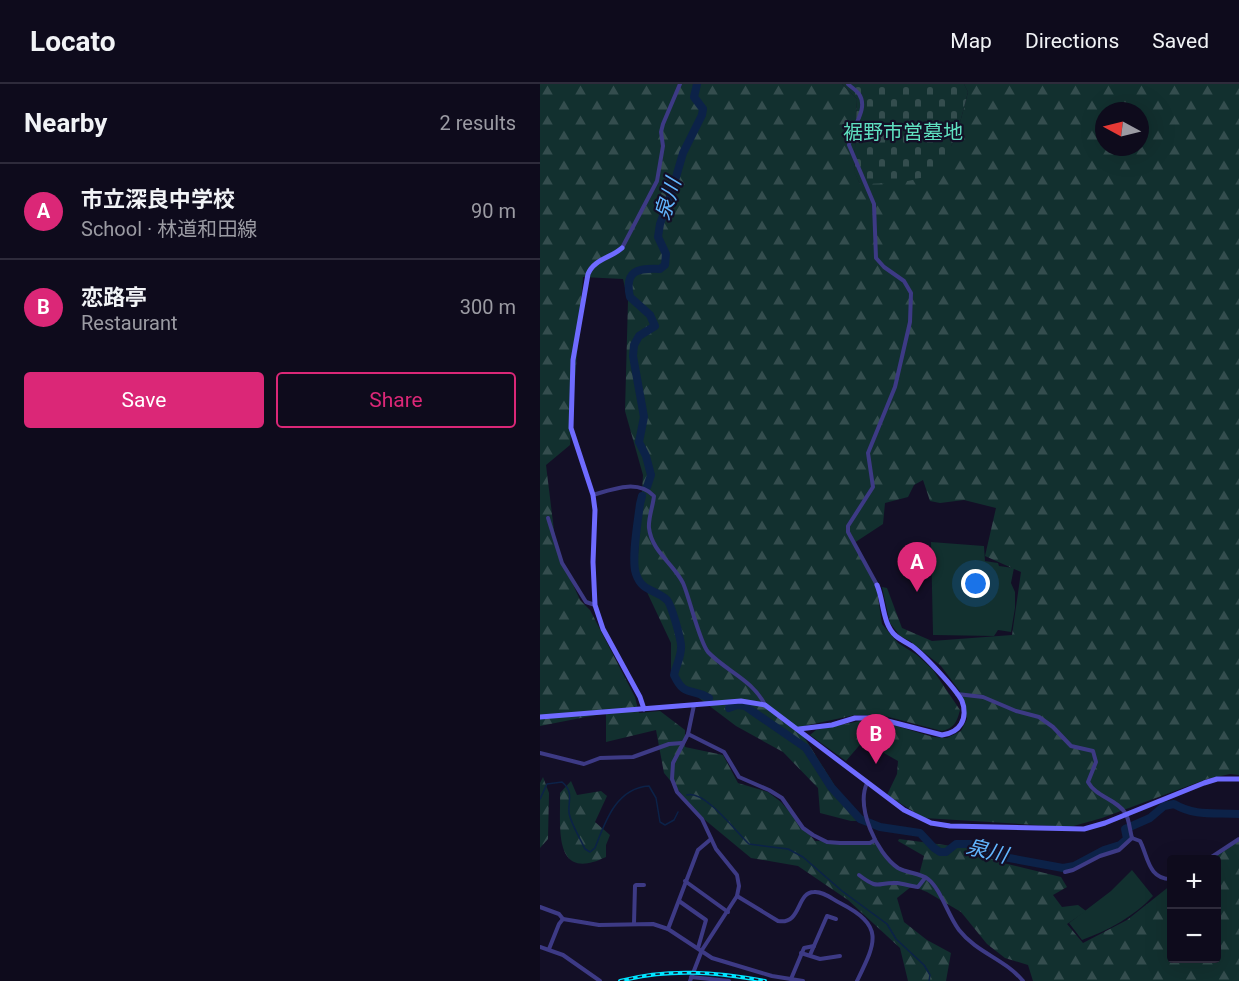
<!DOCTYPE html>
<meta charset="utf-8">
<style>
:root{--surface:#0e0b1c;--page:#1c1929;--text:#f1f3f6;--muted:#9b9ba3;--line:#2e2b3b;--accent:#db2777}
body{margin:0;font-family:Roboto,"Noto Sans JP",sans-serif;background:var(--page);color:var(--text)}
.controls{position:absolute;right:18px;bottom:18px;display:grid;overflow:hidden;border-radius:6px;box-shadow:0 6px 24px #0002}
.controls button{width:54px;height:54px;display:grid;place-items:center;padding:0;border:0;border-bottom:2px solid var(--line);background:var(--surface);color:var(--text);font:30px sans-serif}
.compass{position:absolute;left:555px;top:18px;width:54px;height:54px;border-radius:50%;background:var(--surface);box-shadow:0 6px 24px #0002;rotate:277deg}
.you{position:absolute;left:436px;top:500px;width:21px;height:21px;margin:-15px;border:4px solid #fff;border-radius:50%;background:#1a73e8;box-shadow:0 0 0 9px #1a73e833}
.badge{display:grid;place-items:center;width:39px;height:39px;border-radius:50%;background:var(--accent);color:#fff;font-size:20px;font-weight:700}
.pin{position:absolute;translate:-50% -50px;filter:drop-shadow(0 2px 3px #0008)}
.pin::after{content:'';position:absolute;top:32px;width:21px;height:18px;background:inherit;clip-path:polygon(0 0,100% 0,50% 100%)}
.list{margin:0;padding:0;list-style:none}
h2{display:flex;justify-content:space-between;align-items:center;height:78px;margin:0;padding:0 24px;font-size:26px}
h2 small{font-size:20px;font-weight:400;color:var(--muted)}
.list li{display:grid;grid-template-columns:39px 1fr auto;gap:18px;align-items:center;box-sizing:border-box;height:96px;padding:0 24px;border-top:2px solid var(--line)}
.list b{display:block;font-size:22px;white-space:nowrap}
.list p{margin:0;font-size:20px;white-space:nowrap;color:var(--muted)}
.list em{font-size:20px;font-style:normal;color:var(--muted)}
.actions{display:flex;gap:12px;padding:18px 24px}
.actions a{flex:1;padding:14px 0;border:2px solid var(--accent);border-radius:6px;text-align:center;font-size:21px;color:var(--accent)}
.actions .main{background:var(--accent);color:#fff}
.map{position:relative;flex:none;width:699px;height:897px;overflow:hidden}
header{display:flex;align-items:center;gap:36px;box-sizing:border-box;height:84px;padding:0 30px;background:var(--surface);border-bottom:2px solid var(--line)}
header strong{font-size:28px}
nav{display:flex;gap:33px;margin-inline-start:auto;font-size:21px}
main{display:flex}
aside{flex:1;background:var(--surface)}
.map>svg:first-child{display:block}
.green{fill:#12302f}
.forest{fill:url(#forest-firs);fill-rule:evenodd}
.cemetery{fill:url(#cemetery-stones)}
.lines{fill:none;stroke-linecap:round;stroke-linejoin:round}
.stream{stroke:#0c2248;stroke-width:1.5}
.river{stroke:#0c2248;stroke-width:8}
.street{stroke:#3d3a85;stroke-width:4}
.secondary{stroke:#6f6bff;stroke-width:5}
.rail-casing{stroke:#00e5ff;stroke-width:4}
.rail{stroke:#130f26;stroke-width:1.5;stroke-dasharray:4.5;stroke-linecap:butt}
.labels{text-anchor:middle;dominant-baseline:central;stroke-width:4.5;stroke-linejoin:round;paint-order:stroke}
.park-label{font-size:20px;fill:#5fe0c0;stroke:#130f26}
.water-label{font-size:21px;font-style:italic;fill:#62b6ff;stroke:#130f26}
</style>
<header>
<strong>Locato</strong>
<nav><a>Map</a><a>Directions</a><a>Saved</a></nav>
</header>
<main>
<aside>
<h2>Nearby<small>2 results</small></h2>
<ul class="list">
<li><span class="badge">A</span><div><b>市立深良中学校</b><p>School · 林道和田線</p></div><em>90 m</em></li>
<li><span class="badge">B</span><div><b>恋路亭</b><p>Restaurant</p></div><em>300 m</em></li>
</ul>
<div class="actions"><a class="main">Save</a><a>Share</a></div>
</aside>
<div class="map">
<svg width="699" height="897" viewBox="0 0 699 897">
<defs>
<pattern id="forest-firs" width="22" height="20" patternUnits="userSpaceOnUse" patternTransform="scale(1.5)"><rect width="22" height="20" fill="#12302f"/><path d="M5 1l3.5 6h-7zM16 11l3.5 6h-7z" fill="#344d4e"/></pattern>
<pattern id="cemetery-stones" width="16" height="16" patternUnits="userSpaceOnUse" patternTransform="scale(1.5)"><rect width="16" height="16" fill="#12302f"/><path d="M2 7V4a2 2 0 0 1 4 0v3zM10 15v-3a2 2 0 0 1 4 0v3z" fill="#344d4e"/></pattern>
</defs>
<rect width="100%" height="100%" fill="#130f26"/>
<g class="green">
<path d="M391,458L444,462L445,477L458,479L459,482L474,484L471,499L475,508V524L471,548L458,546L454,552L393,551Z"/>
<path d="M592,786L613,812C595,832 567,847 542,856L529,839L571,807Z"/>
</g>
<g class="forest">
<path d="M0,0H302L317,15L314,87L320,100L361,96L410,78L411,62L416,54L428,8L424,0H699V691L690,690L667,695L562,734L530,743L384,734L347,711L357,690L358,677L323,657L306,677L270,651L276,646L320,637L337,636L393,653L407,654L421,647L427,635L421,609L401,582L370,557L360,552L350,539L342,503L347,504L362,544L392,557L472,551L481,488L445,472L456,424L424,416L400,419L390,417L383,396L374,401L368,413L345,419L343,440L314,459L336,500L342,540L358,559L377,571L393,586L420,626C417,638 414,644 402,647L341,631H315L264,642V653L297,705L319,729L323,737H311L280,729L278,704L243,668L196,642L131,593V559L97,487L103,391L85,327L88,217L83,195L43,193L30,361L6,381L16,463L40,516L50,526L95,613L99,629L120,627L145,646V663L183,671L198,699L228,708L241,718L275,757L333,758L358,783L379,791L384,772L358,757L359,755L428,764L459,778L521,793L527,803L513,811L522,823L538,821L546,827L527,840L543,859L587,836L631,801L632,874H676V776L669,775L699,755V897H493L488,881L465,874L447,860L421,828L387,808L372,802L357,814L364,838L387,856L411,869L406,897H368L360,864L308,816L258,782L211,774L159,731L124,689L116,646L66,658V629L0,642ZM564,27H600V63H564Z"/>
<path d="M3,693L9,709L8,755L0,764V699Z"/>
<path d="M31,697L37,711L61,707L67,712L55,738L70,751L66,761V773C12,799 21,743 20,709Z"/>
</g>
<path class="cemetery" d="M302,0H424L428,8L416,54L411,62V78C387,100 350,99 320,100L314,88L317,15Z"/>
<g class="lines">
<g class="stream">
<path d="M147,711C165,706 196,748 209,760L248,765L263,773L302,807L347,840L356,855L384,881L390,891L389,897"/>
<path d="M0,715L7,700L22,698C34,708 28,716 29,729C31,740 40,754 45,765L50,768L55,764C65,738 76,704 109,702L116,714L120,738L125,741L134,736L138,728"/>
</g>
<g class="river">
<path d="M107,403L111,391L106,372L99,358L104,333L93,272L94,261L99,252L115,242L110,231L90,213C84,186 98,184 120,185L125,181L126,170L118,153L120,140L132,107L143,69L162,31L163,25L154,13L157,0"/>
<path d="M102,412L100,420C98,436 91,476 96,490C102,508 115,505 127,516C131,520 142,557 141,564C141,573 136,582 134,591C145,614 150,603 169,614"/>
<path d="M189,624L197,621L205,622L266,664L291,703L320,735L340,743L380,749L394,764L400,768H406L416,760H430L458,772L523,784L534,782L564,766L580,761L587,755L585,745L610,734L624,722L634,720C656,733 676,728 699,730"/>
</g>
<g class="street">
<path d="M308,0C311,3 316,6 319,10C330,26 309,46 309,61L334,120L336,174L344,183L364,197L371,209L370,238L355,303L328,369L333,403L308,442V448L337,501"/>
<path d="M82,164L117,97L123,62L121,48L123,40L140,0"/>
<path d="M53,411C73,405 98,395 114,412C113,422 108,435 109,444C112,468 133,479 143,499C150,515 159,557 168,568C186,587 213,596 225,621"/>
<path d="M8,434L22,479L46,518L55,521"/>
<path d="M417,610L443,613L476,627L499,633L513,643L531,662L553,667L556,678L548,698C556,713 577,715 586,730C589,736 590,747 592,754"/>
<path d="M148,650L184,668L199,693L229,706L242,714L263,744L273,751L287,758L300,759H330L335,756"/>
<path d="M0,669L44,680L60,674L93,673L129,660L142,659"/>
<path d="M327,699C316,723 336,769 358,784C367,789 380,789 388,795C401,805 408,832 419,846C437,869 465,875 483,897"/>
<path d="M592,754L600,757C608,772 608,796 632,795"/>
<path d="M171,755L158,766L128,845L172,874L232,892L263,897"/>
<path d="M667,776L699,755"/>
<path d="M525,788L533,786L560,772L579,766L592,754"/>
<path d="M319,791C340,807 336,798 357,799C364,800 371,802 378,803L385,794"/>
<path d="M145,797L188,828"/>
<path d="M197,812L238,837C262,841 256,808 274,808C283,807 292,815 300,819C345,842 336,858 317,897"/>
<path d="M139,817L166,836L158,864"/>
<path d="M0,823L19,830L23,835"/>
<path d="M94,839L95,802L96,801H104"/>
<path d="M0,863L23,871L60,897"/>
<path d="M9,865L19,840L23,835L59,841L113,840L128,845"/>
<path d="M261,869L280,875L300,872"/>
<path d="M270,871L287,832L296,835"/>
<path d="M151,893L189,897"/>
<path d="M251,895L264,864L274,862"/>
<path d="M150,897L162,866L197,812L199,802L197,791L176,765L162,735L137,708L132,695L133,679L148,650L154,621"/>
</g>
<g class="secondary">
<path d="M82,164C71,174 54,175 48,190L33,276L31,344L53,411L55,426L53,478L55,521L63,545L100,613L104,625"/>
<path d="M0,633L201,617L225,621L364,726L391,739L410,742L544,745L565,739L664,699L677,695H699"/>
<path d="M259,645L292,641L315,634H336L402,651C409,650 417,647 421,640C425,634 425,624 422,617C416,605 384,571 372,562C367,559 361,556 356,552C342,540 344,517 337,501"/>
</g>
<defs>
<path id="rail" d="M80,897C129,884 176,888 225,897"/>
</defs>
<use href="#rail" class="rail-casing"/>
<use href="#rail" class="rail"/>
</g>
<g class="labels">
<g class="park-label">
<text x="363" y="48">裾野市営墓地</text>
</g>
<g class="water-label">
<text transform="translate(128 115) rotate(-73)">泉川</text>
<text transform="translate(447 767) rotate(14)">泉川</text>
</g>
</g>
</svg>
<div class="controls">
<button>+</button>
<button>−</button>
</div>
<svg class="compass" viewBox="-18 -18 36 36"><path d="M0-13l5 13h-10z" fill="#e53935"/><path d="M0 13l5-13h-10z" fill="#9b9ba3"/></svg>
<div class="you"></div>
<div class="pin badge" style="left:377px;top:508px">A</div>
<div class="pin badge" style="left:336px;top:680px">B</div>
</div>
</main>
